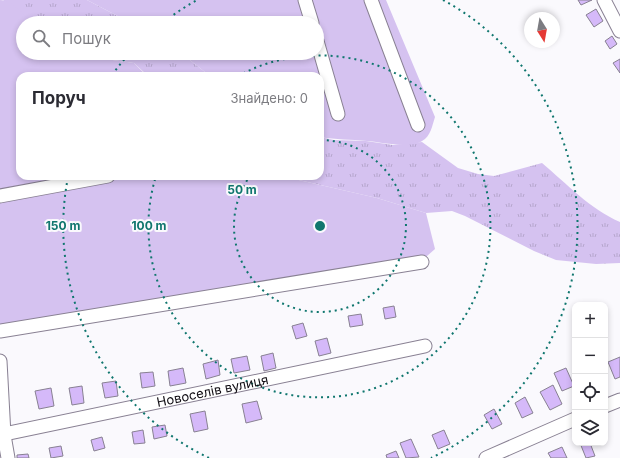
<!DOCTYPE html>
<html lang="uk">
<meta charset="utf-8">
<style>
:root{--surface:#fff;--page:#f7f7f7;--text:#2b2b33;--muted:#7c7c81;--line:#e1e1e2}
body{margin:0;font-family:Inter,sans-serif;background:var(--page);color:var(--text)}
.controls{position:absolute;right:12px;bottom:12px;display:grid;overflow:hidden;border-radius:8px;box-shadow:0 2px 6px #0003}
.controls button{width:36px;height:36px;display:grid;place-items:center;padding:0;border:0;border-bottom:1px solid var(--line);background:var(--surface);color:var(--text);font:20px sans-serif}
.compass{position:absolute;left:524px;top:12px;width:36px;height:36px;border-radius:50%;background:var(--surface);box-shadow:0 2px 6px #0003;rotate:169deg}
.list{margin:0;padding:0;list-style:none}
h2{display:flex;justify-content:space-between;align-items:center;height:52px;margin:0;padding:0 16px;font-size:17px}
h2 small{font-size:13px;font-weight:400;color:var(--muted)}
.icon{flex:none;width:22px;height:22px;fill:none;stroke:currentColor;stroke-width:2;stroke-linecap:round;stroke-linejoin:round}
.map{position:relative;flex:none;width:620px;height:458px;overflow:hidden}
.search{position:absolute;background:var(--surface);box-shadow:0 2px 6px #0003;left:16px;top:16px;width:308px;height:44px;display:flex;align-items:center;gap:10px;box-sizing:border-box;padding:0 14px;border-radius:22px;color:var(--muted);font-size:15px}
.panel{position:absolute;background:var(--surface);box-shadow:0 2px 6px #0003;left:16px;top:72px;width:308px;height:108px;border-radius:12px}
.map>svg:first-child{display:block}
.grass{fill:url(#grass-tufts)}
.garden{fill:#d5c2f0}
.building{fill:#d5b9f9;stroke:#888192}
.lines{fill:none;stroke-linecap:round;stroke-linejoin:round}
.minor-casing{stroke:#898193;stroke-width:15}
.minor{stroke:#fff;stroke-width:13}
.ring{fill:none;stroke:#0f766e;stroke-width:2;stroke-dasharray:2 4}
.labels{text-anchor:middle;dominant-baseline:central;stroke-width:4;stroke-linejoin:round;paint-order:stroke}
.street-label{font-size:13px;fill:#100d13;stroke:#faf9fd}
.centre{fill:#0f766e;stroke:#faf9fd;stroke-width:2}
.ring-label{font-size:12px;text-anchor:middle;font-weight:bold;fill:#0f766e;stroke:#faf9fd;stroke-width:4;stroke-linejoin:round;paint-order:stroke}
</style>
<div class="map">
<svg width="620" height="458" viewBox="0 0 620 458">
<defs>
<pattern id="grass-tufts" width="24" height="20" patternUnits="userSpaceOnUse"><rect width="24" height="20" fill="#d5c2f0"/><path d="M3 7l-1-3M5 7V3M7 7l1-3M15 17l-1-3M17 17v-4M19 17l1-3" fill="none" stroke="#b6a6cd"/></pattern>
</defs>
<rect width="100%" height="100%" fill="#faf9fd"/>
<g class="grass">
<path d="M3,0H87L131,23H28Z"/>
<path d="M81,53H181L210,76H148L134,63L91,57Z"/>
<path d="M320,137L334,140L366,141L393,145L422,142L458,168L478,174L494,176L542,163C567,184 590,209 620,222V263L596,264L556,260L534,251L465,216L452,211L426,213L377,198L290,178L286,176H320Z"/>
</g>
<g class="garden">
<path d="M0,0C12,0 24,15 32,23H23V53H81L91,57L134,63L147,76H20V176H286L290,178L377,198L426,213L435,249L427,256L0,325Z"/>
<path d="M87,0H386L435,117C432,126 431,136 422,141C411,149 380,142 367,141C351,139 336,140 320,137V76H210L181,53H317V23H131Z"/>
</g>
<g class="building">
<path d="M578,0H592L581,5Z"/>
<path d="M596,9L603,21L594,27L586,15Z"/>
<path d="M612,36L617,44L610,49L605,41Z"/>
<path d="M620,59V73L613,63Z"/>
<path d="M394,306L396,317L385,319L383,308Z"/>
<path d="M361,314L363,325L350,327L348,316Z"/>
<path d="M303,323L307,336L296,339L292,326Z"/>
<path d="M327,338L331,353L319,356L315,341Z"/>
<path d="M273,353L276,368L264,371L261,356Z"/>
<path d="M247,356L250,370L234,373L231,359Z"/>
<path d="M620,357V377L615,379L608,362Z"/>
<path d="M218,360L220,375L206,379L203,364Z"/>
<path d="M183,368L186,383L170,386L168,371Z"/>
<path d="M566,368L574,386L562,391L554,373Z"/>
<path d="M153,372L155,386L142,388L140,373Z"/>
<path d="M116,381L118,396L105,398L102,383Z"/>
<path d="M553,385L562,404L550,410L540,392Z"/>
<path d="M82,386L84,403L72,405L69,388Z"/>
<path d="M51,388L54,406L39,409L35,391Z"/>
<path d="M525,397L533,413L522,418L515,403Z"/>
<path d="M257,401L262,419L246,423L242,404Z"/>
<path d="M494,409L502,424L492,429L484,415Z"/>
<path d="M205,411L208,429L194,432L190,414Z"/>
<path d="M165,425L167,436L154,439L152,427Z"/>
<path d="M143,430L145,443L134,444L132,432Z"/>
<path d="M444,430L450,444L438,449L432,435Z"/>
<path d="M102,437L105,448L94,451L91,440Z"/>
<path d="M411,439L419,457L406,458L400,443Z"/>
<path d="M580,443H590L595,456L586,458Z"/>
<path d="M61,446L63,456L51,458L49,448Z"/>
<path d="M562,447L567,458H551L548,453Z"/>
<path d="M396,451L399,458H387L386,455Z"/>
<path d="M28,454L29,458H17V455Z"/>
</g>
<g class="lines">
<defs>
<g id="minor">
<path d="M305,0L312,23"/>
<path d="M371,0L418,125"/>
<path d="M604,0L620,31"/>
<path d="M317,41L338,114"/>
<path d="M0,196L108,176"/>
<path d="M0,331L422,262"/>
<path d="M0,361L4,435L8,458"/>
<path d="M605,406L620,400"/>
<path id="s1" d="M0,435L425,346"/>
<path d="M486,458L575,419"/>
</g>
</defs>
<use href="#minor" class="minor-casing"/>
<use href="#minor" class="minor"/>
</g>
<g class="ring">
<path d="M321 140A86 86 0 1 1 250 176"/>
<path d="M238 76A171 171 0 1 1 156 176"/>
<path d="M209 458A257 257 0 0 1 68 177M112 75A257 257 0 0 1 129 54M164 22A257 257 0 0 1 197 0M443 0A257 257 0 0 1 431 458"/>
</g>
<g class="labels">
<g class="street-label">
<text stroke="none"><textPath href="#s1" startOffset="217">Новоселів вулиця</textPath></text>
</g>
</g>
<circle cx="320" cy="226" r="6" class="centre"/>
<g class="ring-label">
<text x="242" y="194">50 m</text>
<text x="63" y="230">150 m</text>
<text x="149" y="230">100 m</text>
</g>
</svg>
<div class="controls">
<button>+</button>
<button>−</button>
<button><svg class="icon" aria-label="locate" viewBox="0 0 24 24"><circle cx="12" cy="12" r="6"/><path d="M12 2v4M12 18v4M2 12h4M18 12h4"/></svg></button>
<button><svg class="icon" aria-label="layers" viewBox="0 0 24 24"><path d="M12 4l9 5-9 5-9-5zM3 14l9 5 9-5"/></svg></button>
</div>
<svg class="compass" viewBox="-18 -18 36 36"><path d="M0-13l5 13h-10z" fill="#e53935"/><path d="M0 13l5-13h-10z" fill="#7c7c81"/></svg>
<div class="search"><svg class="icon" aria-label="search" viewBox="0 0 24 24"><circle cx="10" cy="10" r="6"/><path d="M15 15l6 6"/></svg>Пошук</div>
<section class="panel">
<h2>Поруч<small>Знайдено: 0</small></h2>
<ul class="list">
</ul>
</section>
</div>
